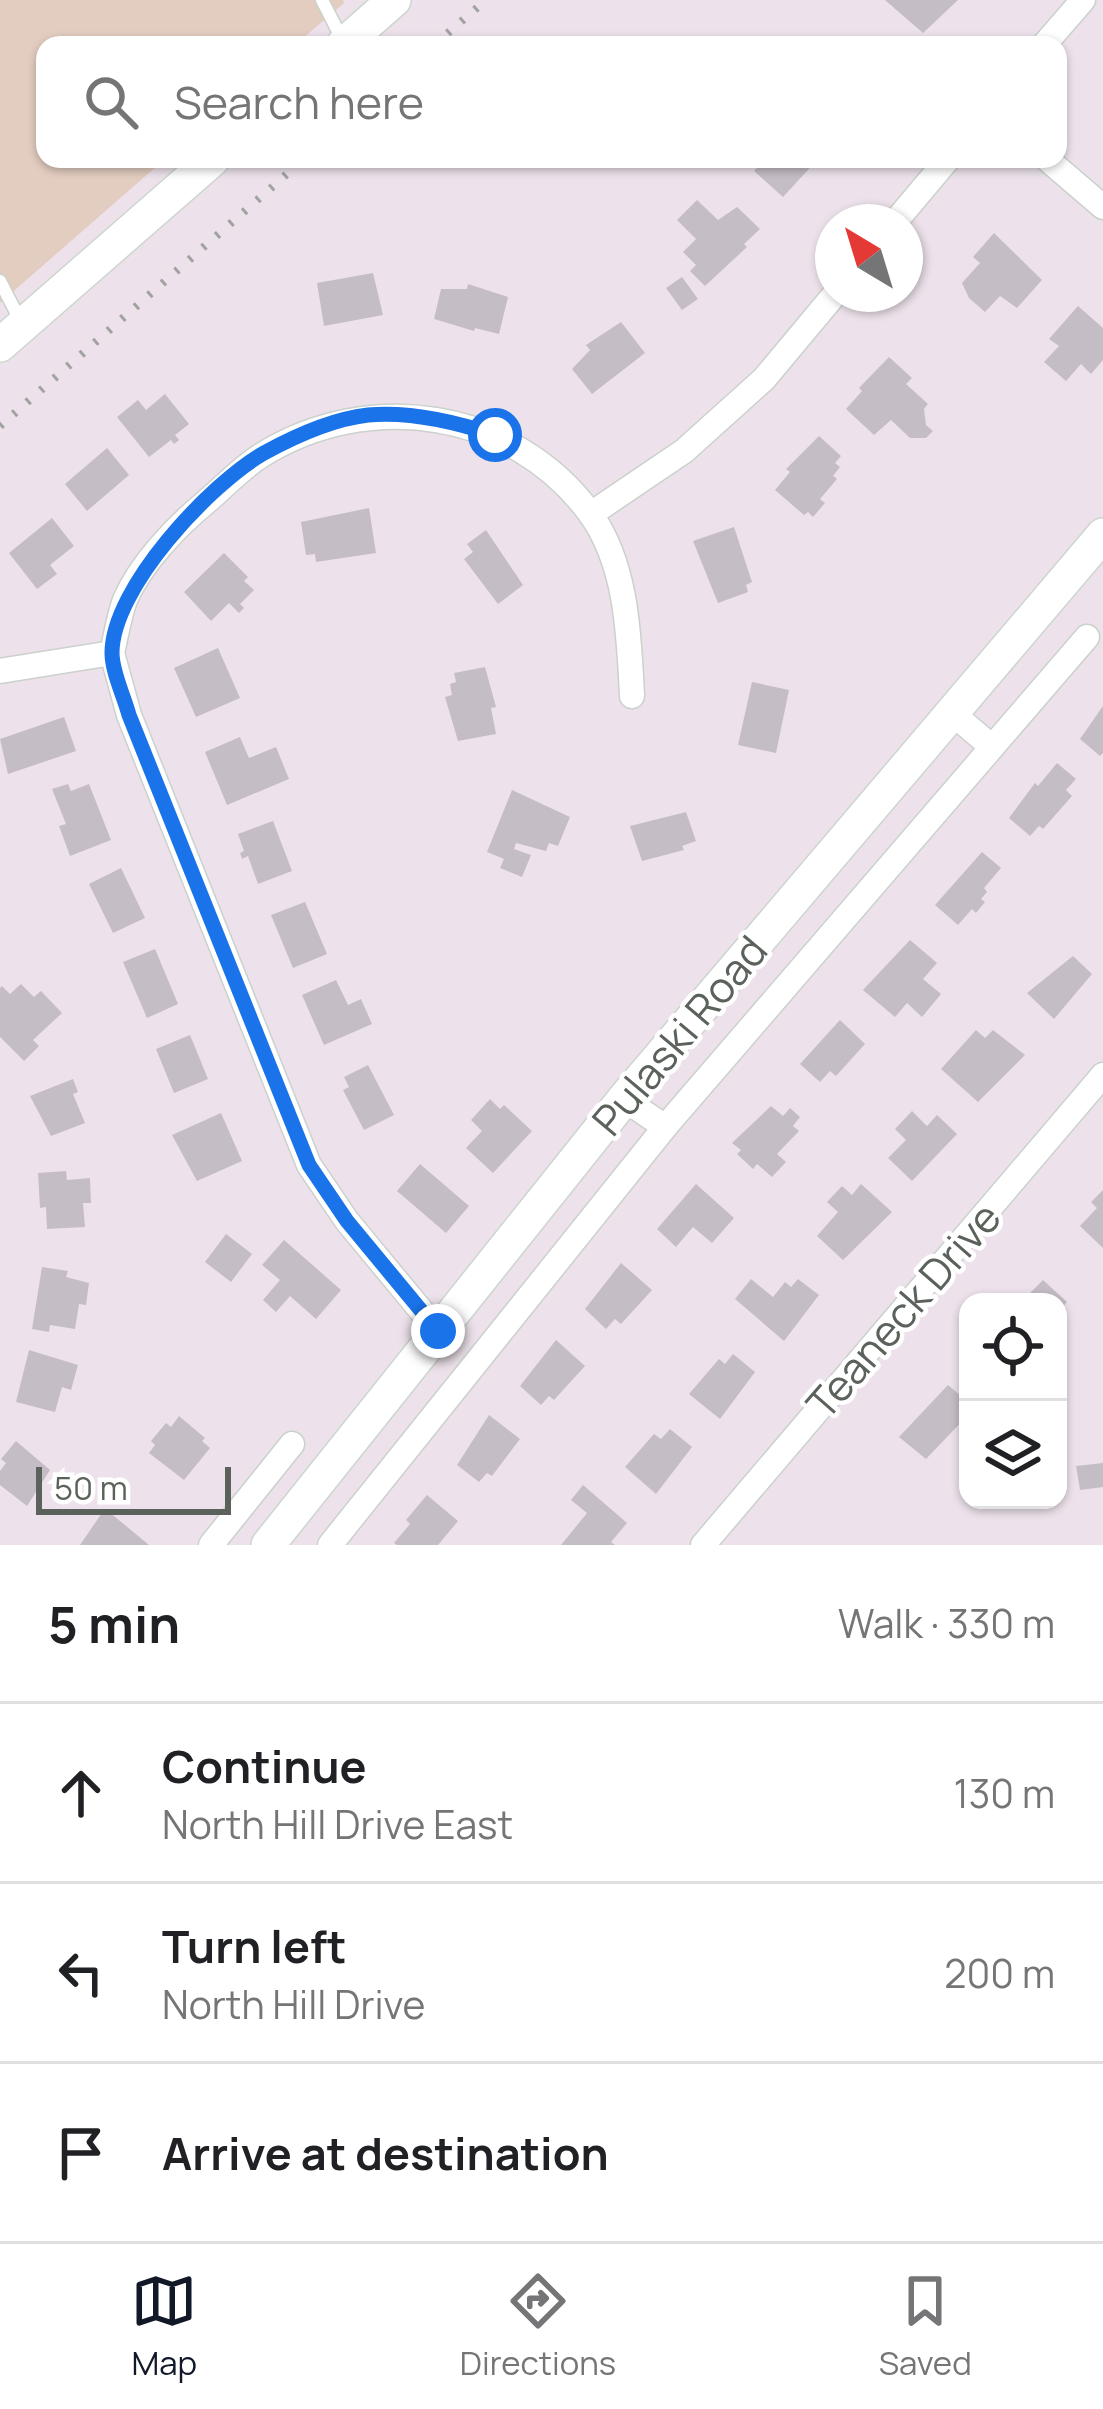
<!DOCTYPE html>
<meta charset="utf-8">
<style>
:root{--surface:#fff;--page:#f2f2f2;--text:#202124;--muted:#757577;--line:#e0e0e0;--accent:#111827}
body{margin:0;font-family:Manrope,sans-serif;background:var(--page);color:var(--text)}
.controls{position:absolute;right:36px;bottom:36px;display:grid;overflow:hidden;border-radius:24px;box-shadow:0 3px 9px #0004}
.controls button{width:108px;height:108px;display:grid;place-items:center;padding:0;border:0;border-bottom:3px solid var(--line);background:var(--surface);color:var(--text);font:60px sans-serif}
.compass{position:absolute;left:815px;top:204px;width:108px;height:108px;border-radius:50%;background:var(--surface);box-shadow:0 3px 9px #0004;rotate:322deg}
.scale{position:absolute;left:36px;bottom:30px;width:195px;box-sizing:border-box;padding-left:12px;border:6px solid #5b625b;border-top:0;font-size:33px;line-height:42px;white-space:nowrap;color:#5b625b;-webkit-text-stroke:9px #fff;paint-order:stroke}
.stop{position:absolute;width:36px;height:36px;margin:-27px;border:9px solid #1a73e8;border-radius:50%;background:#fff}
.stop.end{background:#1a73e8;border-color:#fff;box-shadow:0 3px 12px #0008}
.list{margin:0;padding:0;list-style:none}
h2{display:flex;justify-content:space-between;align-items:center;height:156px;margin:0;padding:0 48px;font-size:51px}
h2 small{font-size:39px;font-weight:400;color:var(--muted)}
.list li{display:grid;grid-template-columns:78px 1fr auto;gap:36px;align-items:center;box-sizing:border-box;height:180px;padding:0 48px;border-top:3px solid var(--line)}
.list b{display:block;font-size:45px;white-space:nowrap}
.list p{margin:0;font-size:39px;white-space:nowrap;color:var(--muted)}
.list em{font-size:39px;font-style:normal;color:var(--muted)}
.icon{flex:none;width:66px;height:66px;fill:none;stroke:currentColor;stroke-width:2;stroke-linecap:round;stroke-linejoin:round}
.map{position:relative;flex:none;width:1103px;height:1545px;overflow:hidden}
.search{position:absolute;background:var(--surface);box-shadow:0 3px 9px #0004;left:36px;right:36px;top:36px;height:132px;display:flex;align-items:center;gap:30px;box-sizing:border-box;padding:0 42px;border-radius:24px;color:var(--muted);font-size:45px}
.sheet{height:696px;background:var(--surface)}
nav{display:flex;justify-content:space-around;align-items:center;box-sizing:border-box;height:168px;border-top:3px solid var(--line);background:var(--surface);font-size:33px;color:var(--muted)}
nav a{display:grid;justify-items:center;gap:6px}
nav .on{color:var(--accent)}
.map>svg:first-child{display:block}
.green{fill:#e3cdc0}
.building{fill:#c5bdc5}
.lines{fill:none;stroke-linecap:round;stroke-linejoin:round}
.lane-casing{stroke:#cbd1cb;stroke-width:15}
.street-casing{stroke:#cbd1cb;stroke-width:27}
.secondary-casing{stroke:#cdd5cd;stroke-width:36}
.lane{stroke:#fff;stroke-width:12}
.street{stroke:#fff;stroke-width:24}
.secondary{stroke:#fff;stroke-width:33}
.rail{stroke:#a0a3a0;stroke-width:8;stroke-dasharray:3 15;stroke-linecap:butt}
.route{stroke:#1a73e8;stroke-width:15}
.labels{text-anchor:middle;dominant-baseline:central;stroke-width:9;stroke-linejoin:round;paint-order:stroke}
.street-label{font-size:42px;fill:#5b625b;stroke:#fff}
</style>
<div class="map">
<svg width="1103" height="1545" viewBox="0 0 1103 1545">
<rect width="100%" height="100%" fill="#ede2eb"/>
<path class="green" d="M0,0H343L344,3L295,45H45V159H165L0,303Z"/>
<g class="building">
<path d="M885,0H958L923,33Z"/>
<path d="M765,159H818L783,197L754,171Z"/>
<path d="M697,200L718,220L737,207L760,229L744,244L747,247L705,286L690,271L696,265L683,252L696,239L677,220Z"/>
<path d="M994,233L1042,280L1017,308L1000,296L985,312L969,298L962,283L980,263L973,257Z"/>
<path d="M373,273L383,315L324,326L317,283Z"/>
<path d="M682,277L698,299L682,310L666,288Z"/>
<path d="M468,284L508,297L499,334L475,328L474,331L434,319L441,289H467Z"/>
<path d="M1078,306L1103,328V360L1091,374L1081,364L1066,381L1044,362L1059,346L1049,339Z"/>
<path d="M621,322L645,353L592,394L572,369L590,350L586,345Z"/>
<path d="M889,357L912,378L906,384L928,404L924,409L926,425L933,431L926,438H910L891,420L874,435L846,409L862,391L859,388Z"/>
<path d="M165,394L189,424L175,435L179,440L174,444L171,440L149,457L117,417L138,400L146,410Z"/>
<path d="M819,436L841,456L835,463L840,467L833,476L837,479L820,499L825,503L813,517L808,512L804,515L775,490L790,472L786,469Z"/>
<path d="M107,448L129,475L87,511L65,484Z"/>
<path d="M369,508L376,553L316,562L315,554L306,555L301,522Z"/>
<path d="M52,518L74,546L50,565L57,574L37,589L9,553Z"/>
<path d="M734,527L752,582L746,585L748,592L718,603L693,541Z"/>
<path d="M486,530L523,585L498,604L464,559L473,552L467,544Z"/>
<path d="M224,553L248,577L244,581L254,590L240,604L244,608L239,613L229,603L211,621L184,592Z"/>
<path d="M218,648L240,698L196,717L174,668Z"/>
<path d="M485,667L496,707L491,708L496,734L458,741L445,697L452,695L450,684L456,682L454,673Z"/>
<path d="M752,682L789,690L776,753L738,745Z"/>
<path d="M1103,706V753L1100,756L1080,739Z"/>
<path d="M64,717L76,751L8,774L0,739Z"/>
<path d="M240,737L249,758L276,747L289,779L227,805L205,752Z"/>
<path d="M1057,763L1076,779L1066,790L1072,796L1043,829L1039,826L1030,836L1009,818L1035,783L1038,786Z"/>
<path d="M68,784L71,791L89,784L111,840L70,856L59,826L66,824L52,789Z"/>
<path d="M512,790L570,817L558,846L549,843L546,851L516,843L514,849L531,855L522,877L500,868L504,859L487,852Z"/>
<path d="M686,812L696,841L682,846L684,850L642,861L630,826Z"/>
<path d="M273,821L292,871L258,884L248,856L242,859L240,853L244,851L238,834Z"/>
<path d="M982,852L1001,868L984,888L987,892L981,899L985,902L976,913L972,909L958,925L935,905Z"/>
<path d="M121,868L145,918L113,933L89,884Z"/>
<path d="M305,902L327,954L293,968L271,915Z"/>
<path d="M910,940L937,963L923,979L941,994L922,1017L907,1003L895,1017L863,990Z"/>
<path d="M155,949L178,1004L147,1018L123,962Z"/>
<path d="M1073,956L1092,974L1054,1019L1027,993Z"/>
<path d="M336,980L348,1005L361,999L372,1024L324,1045L302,995Z"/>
<path d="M21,984L34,997L41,991L62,1013L33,1040L39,1046L24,1061L0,1037V988L2,986L10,994Z"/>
<path d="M840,1020L865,1044L836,1076L830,1071L820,1082L800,1064Z"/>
<path d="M976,1030L985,1038L993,1030L1025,1055L978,1102L941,1069Z"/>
<path d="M190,1035L208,1079L174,1093L156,1049Z"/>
<path d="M368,1065L394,1115L364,1130L343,1090L349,1087L344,1077Z"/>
<path d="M73,1079L78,1092L73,1094L85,1123L51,1136L30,1096Z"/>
<path d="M490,1099L500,1109L504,1105L532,1131L493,1173L466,1148L482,1131L471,1120Z"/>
<path d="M771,1106L783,1116L790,1108L800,1117L793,1126L799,1131L777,1154L786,1162L772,1177L757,1164L753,1169L737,1154L741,1150L732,1143Z"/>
<path d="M912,1111L927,1126L937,1115L957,1134L912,1181L888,1158L906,1140L895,1129Z"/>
<path d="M221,1113L242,1161L197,1181L172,1135Z"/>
<path d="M420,1164L469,1206L446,1233L397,1191Z"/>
<path d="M66,1171L67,1180L90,1178L91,1203H83L85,1227L47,1229L46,1207L40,1208L38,1173Z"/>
<path d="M696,1184L734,1218L712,1243L693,1227L676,1247L657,1229Z"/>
<path d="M861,1184L892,1212L843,1260L817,1236L838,1212L827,1202L842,1186L852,1195Z"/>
<path d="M1103,1190V1248L1080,1226L1097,1208L1091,1202Z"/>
<path d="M226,1234L252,1254L231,1282L205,1262Z"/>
<path d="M284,1240L341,1290L316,1319L290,1296L276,1312L263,1300L280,1280L262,1265Z"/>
<path d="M621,1263L652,1290L621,1324L615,1319L606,1329L585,1309Z"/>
<path d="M42,1267L68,1271L66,1277L89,1283L86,1305L79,1304L75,1329L50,1325L49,1332L32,1329Z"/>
<path d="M751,1279L773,1297L785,1282L791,1287L798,1279L819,1295L784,1341L735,1299Z"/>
<path d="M1043,1280L1067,1302L1058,1312V1302H1021Z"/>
<path d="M556,1340L585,1366L554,1400L549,1396L541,1405L520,1386Z"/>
<path d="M29,1350L78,1365L71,1390L62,1387L55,1412L16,1402Z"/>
<path d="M733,1354L755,1372L720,1419L689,1394L719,1359L725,1364Z"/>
<path d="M948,1385L968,1402V1415L926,1459L899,1437Z"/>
<path d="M489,1415L520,1439L492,1476L487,1473L479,1482L457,1465Z"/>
<path d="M179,1416L205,1438L202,1441L210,1448L184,1480L149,1453L155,1445L151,1441L166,1423L171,1427Z"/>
<path d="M670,1429L692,1447L656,1494L625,1467L654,1434L661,1439Z"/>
<path d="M16,1441L50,1470L27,1506L0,1485V1471L6,1463L1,1459Z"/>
<path d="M1103,1463V1487L1080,1490L1076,1466Z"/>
<path d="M583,1485L627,1523L611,1542L615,1545H561L587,1513L571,1500Z"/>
<path d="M427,1495L458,1521L438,1545H397L394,1543L410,1524L406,1520Z"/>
<path d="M104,1510L114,1516L149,1545H80Z"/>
</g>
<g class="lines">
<defs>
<g id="lane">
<path d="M322,0L344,43"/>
<path d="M0,281L22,324"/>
</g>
<g id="street">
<path d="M1044,45L1083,0"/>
<path d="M1047,159L1103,207"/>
<path d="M895,222L948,159"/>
<path d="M591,514L684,451L764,379L835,294"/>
<path d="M112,653C116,636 119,616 125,600C141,563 176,527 206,502C224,487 242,467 262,455C368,389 513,409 589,512C627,563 629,635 632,696"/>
<path d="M112,653L129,715L309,1165L347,1221L438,1331"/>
<path d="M0,671L112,653"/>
<path d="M952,713L992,747"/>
<path d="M624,1099L665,1127"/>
<path d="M211,1545L292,1444"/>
<path d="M330,1545L665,1127L1087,637"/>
<path d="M703,1545L1103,1075"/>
</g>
<g id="secondary">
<path d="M343,45L394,0"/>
<path d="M0,345L213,159"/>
<path d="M268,1545L624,1099L1103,535"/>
</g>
</defs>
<use href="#lane" class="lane-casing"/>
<use href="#street" class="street-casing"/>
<use href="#secondary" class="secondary-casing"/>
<use href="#lane" class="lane"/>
<use href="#street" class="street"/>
<use href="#secondary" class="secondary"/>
<g class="rail">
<path d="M434,45L486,0"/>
<path d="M0,426L304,159"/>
</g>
</g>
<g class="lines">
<path class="route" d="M438,1331L347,1221L309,1165L129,715C124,696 112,672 112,653C112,588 210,484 264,453C295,436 333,419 368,415C410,411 456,422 495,435"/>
</g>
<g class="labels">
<g class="street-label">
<text transform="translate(679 1035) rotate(-50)">Pulaski Road</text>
<text transform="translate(903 1310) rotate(-49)">Teaneck Drive</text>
</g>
</g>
</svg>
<div class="controls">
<button><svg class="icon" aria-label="locate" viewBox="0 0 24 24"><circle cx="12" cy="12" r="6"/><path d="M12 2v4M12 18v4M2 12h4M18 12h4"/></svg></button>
<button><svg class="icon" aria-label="layers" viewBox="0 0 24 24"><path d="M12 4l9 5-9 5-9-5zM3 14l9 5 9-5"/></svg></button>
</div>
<svg class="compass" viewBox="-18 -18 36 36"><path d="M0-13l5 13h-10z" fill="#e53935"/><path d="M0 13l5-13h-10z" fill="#757577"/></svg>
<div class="scale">50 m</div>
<div class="stop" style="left:495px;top:435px"></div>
<div class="stop end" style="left:438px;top:1331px"></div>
<div class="search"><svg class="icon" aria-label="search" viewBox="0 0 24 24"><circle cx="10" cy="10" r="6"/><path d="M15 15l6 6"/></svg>Search here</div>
</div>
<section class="sheet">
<h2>5 min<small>Walk · 330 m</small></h2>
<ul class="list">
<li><svg class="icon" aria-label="ahead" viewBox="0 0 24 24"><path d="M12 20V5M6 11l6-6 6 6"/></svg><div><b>Continue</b><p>North Hill Drive East</p></div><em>130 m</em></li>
<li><svg class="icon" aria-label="left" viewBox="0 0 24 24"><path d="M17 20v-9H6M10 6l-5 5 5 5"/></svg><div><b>Turn left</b><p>North Hill Drive</p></div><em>200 m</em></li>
<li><svg class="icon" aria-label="arrive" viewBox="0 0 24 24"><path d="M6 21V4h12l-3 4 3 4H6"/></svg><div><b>Arrive at destination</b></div></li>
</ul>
</section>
<nav>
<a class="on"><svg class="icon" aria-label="map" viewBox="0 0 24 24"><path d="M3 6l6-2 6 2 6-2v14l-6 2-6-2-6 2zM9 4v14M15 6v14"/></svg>Map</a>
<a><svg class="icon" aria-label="directions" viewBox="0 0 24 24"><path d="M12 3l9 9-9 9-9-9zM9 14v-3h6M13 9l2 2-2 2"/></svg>Directions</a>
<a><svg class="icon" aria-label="saved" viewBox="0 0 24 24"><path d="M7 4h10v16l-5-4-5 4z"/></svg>Saved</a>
</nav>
